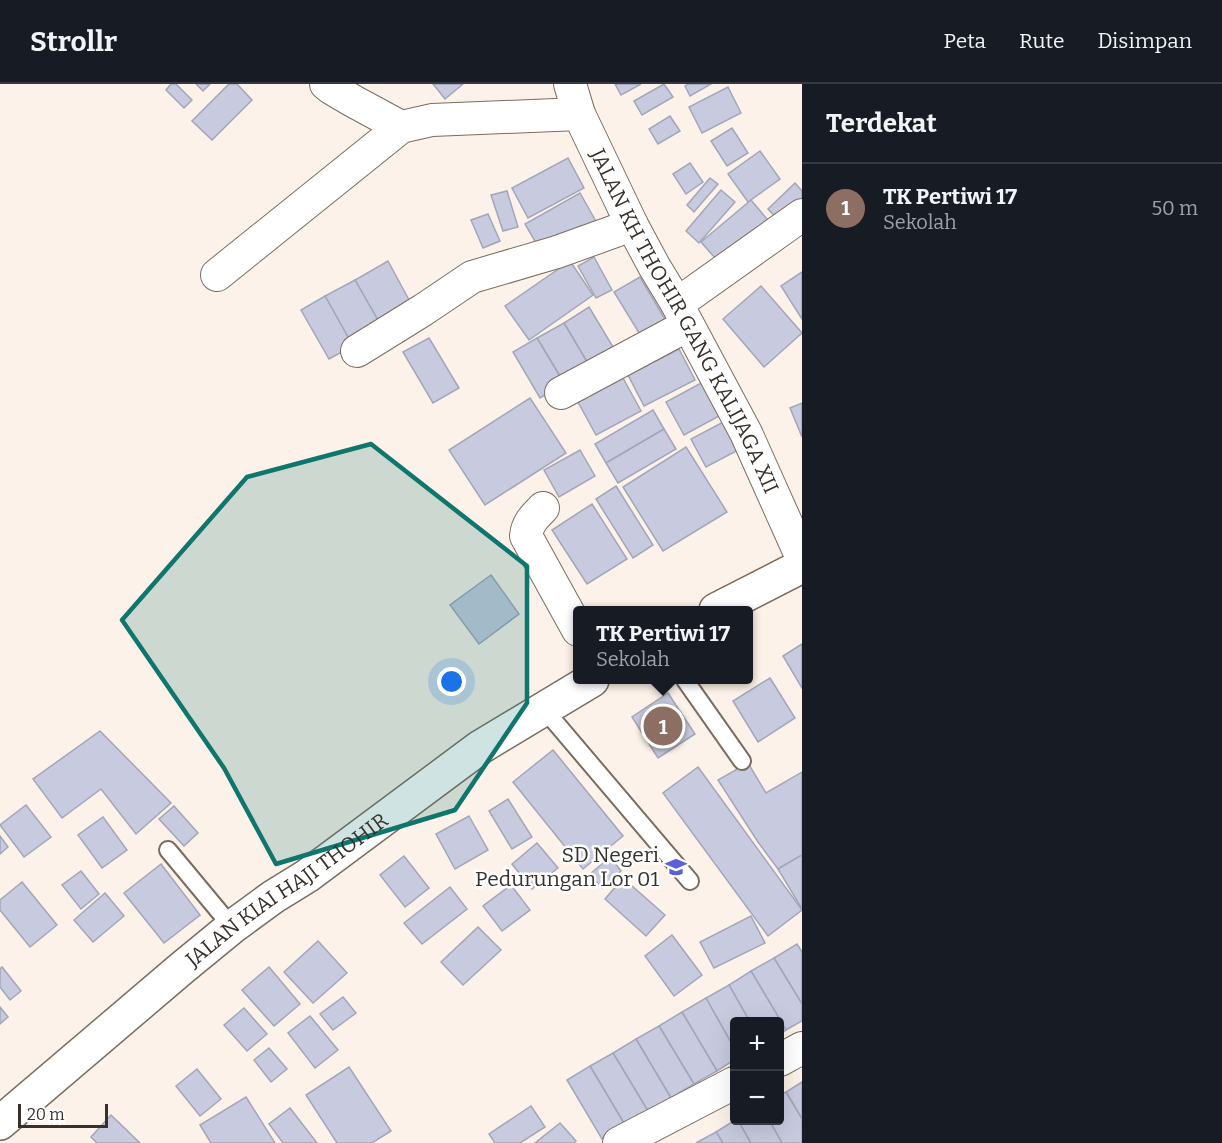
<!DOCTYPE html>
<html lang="id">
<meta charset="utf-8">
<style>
:root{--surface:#171b24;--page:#242831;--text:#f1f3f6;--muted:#9ea1a6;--line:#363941;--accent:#5c60d8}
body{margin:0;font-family:Bitter,serif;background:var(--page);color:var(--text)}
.controls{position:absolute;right:18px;bottom:18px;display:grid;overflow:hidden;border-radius:6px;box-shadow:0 6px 24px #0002}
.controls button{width:54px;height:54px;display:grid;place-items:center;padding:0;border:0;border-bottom:2px solid var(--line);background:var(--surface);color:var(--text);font:30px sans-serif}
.scale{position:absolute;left:18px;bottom:15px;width:90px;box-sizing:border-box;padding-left:6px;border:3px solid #37302b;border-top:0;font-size:16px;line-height:21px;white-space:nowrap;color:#37302b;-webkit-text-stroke:4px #fff;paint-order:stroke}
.you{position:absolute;left:452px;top:598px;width:21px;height:21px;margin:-15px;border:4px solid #fff;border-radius:50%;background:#1a73e8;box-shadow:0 0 0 9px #1a73e833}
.badge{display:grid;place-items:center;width:39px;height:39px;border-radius:50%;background:var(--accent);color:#fff;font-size:20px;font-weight:700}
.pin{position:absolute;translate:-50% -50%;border:3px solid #fff;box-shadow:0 2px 6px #0006}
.popup{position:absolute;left:573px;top:522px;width:180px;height:78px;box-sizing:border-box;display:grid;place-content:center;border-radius:6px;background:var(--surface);filter:drop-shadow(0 2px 4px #0005);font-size:20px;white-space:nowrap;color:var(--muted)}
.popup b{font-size:22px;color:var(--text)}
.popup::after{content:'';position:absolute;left:50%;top:100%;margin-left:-12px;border:12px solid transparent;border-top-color:var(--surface)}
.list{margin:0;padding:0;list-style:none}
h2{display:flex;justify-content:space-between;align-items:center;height:78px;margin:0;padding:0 24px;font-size:26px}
h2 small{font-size:20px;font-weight:400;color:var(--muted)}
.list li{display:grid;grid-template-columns:39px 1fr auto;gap:18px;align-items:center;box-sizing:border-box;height:90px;padding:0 24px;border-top:2px solid var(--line)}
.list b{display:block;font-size:22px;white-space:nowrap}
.list p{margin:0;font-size:20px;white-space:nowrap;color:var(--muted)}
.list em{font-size:20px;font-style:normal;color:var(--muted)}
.map{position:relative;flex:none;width:802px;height:1059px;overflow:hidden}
header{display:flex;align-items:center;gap:36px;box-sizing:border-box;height:84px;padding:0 30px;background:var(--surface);border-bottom:2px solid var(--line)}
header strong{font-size:28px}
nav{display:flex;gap:33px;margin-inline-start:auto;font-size:21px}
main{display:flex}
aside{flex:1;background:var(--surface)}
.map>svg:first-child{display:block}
.building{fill:#c8cbdf;stroke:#a2a6b9;stroke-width:1.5}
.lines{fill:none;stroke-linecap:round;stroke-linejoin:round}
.service-casing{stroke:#7c6c5f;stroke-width:20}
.minor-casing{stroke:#7c6c5f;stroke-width:34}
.tertiary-casing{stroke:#7c6c5f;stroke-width:36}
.service{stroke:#fff;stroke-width:16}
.minor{stroke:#fff;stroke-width:32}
.tertiary{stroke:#fff;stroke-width:33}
.marked{fill:#0f766e;fill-opacity:0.2;stroke:#0f766e;stroke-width:4.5;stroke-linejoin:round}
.labels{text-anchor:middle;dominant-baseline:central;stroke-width:5;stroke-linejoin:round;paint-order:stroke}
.street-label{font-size:21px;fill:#37302b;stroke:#fff}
.poi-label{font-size:21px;fill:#37302b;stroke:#fff;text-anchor:end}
</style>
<header>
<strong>Strollr</strong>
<nav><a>Peta</a><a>Rute</a><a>Disimpan</a></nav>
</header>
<main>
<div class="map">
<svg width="802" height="1059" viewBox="0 0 802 1059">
<rect width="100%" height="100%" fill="#fdf2e9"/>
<g class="building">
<path d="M171,0H176L192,16L184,24L166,6Z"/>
<path d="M196,0H210L203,7Z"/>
<path d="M229,0H237L252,16L212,56L192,37Z"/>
<path d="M433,0H463L445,15Z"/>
<path d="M615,0H641L621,11Z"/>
<path d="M664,0L673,13L642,31L634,17Z"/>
<path d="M688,0H711L690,12L685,2Z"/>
<path d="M728,3L741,29L702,49L689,23Z"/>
<path d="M670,32L680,47L658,60L649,45Z"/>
<path d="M732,44L748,69L727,82L711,57Z"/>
<path d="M760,67L780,95L748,118L728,90Z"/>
<path d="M568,74L584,104L528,134L512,104Z"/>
<path d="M690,79L703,98L686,110L673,90Z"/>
<path d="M710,94L718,100L694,128L687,121Z"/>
<path d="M795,99L802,107V121L782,140L768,125Z"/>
<path d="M721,106L735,118L699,159L686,147Z"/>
<path d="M507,107L518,143L503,147L491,111Z"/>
<path d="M580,109L598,141L543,171L525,140Z"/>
<path d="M751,116L772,141L723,183L701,158Z"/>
<path d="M488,130L500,157L483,164L471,136Z"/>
<path d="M594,173L612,206L596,214L578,182Z"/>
<path d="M388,177L415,227L383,245L355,196Z"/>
<path d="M570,177L593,211L529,256L505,222Z"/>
<path d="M802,188V235L781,202Z"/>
<path d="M640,193L669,242L644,257L614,208Z"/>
<path d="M355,196L383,245L353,262L325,212Z"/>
<path d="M761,202L802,249L764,283L723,235Z"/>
<path d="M325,212L353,262L329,275L301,226Z"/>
<path d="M589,223L616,268L590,283L564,239Z"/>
<path d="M564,239L590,283L564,299L537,254Z"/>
<path d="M429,254L459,304L433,319L403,268Z"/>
<path d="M537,254L564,299L540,314L513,268Z"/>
<path d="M679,265L695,296L644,322L628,291Z"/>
<path d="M623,294L641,327L596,351L578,318Z"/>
<path d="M703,298L721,331L684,351L666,318Z"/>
<path d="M530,314L566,369L485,421L449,366Z"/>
<path d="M802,319V353L790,324Z"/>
<path d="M653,326L664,345L606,379L595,360Z"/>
<path d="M727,336L742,364L706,383L691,355Z"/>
<path d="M664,345L676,365L618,399L606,379Z"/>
<path d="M686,363L727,428L663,467L623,403Z"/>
<path d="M580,366L595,392L559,413L544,386Z"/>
<path d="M616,402L653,461L633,474L596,415Z"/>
<path d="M592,420L627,475L587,500L552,446Z"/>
<path d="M491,491L519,530L479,560L450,521Z"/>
<path d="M802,560V604L783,572Z"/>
<path d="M770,594L795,634L758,658L733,617Z"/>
<path d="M668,609L695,650L658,674L632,633Z"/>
<path d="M100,647L171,719L136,750L101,705L62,734L33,695Z"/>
<path d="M553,666L623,752L583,785L513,698Z"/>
<path d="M748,679L766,709L802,688V771L778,785L758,758L718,696Z"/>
<path d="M698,683L802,826L768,852L663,709Z"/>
<path d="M508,715L532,753L512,765L489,727Z"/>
<path d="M26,721L51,753L24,773L0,741Z"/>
<path d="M174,722L198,749L184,762L159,735Z"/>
<path d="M469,732L488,766L455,785L436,750Z"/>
<path d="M103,733L127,766L102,784L78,751Z"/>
<path d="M0,752L8,763L0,770Z"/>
<path d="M537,759L558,784L532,805L512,780Z"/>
<path d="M802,771V825L778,785Z"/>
<path d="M404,772L429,804L405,823L380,791Z"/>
<path d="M610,773L621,787L602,804L590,790Z"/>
<path d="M161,780L200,831L164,859L124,809Z"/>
<path d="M81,787L99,810L81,825L62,801Z"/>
<path d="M623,794L665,831L646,852L605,815Z"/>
<path d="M22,798L57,841L30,863L0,826V816Z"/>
<path d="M511,801L530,826L502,847L483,822Z"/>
<path d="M450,803L467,825L422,860L404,839Z"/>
<path d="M105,809L124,832L93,858L74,836Z"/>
<path d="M751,832L765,859L714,884L700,858Z"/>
<path d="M478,843L501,866L463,901L441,878Z"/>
<path d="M672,851L702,891L674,912L645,872Z"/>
<path d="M318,857L347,889L313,919L284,888Z"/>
<path d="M797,860L802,868V920L774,874Z"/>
<path d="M774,874L802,920V937L786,946L751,887Z"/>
<path d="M2,883L21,907L10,916L0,903V885Z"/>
<path d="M269,883L300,920L274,942L242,906Z"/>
<path d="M751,887L786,946L780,950V938H750L729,901Z"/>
<path d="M729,901L750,938H734V964L706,914Z"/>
<path d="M343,913L356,929L333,946L320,930Z"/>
<path d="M706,914L734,964V976L717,987L682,928Z"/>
<path d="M0,923L8,933L0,940Z"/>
<path d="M244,924L267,950L247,967L224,941Z"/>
<path d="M682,928L717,987L694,1000L659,942Z"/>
<path d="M310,932L338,966L315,984L288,949Z"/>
<path d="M659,942L694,1000L671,1014L636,955Z"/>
<path d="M636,955L671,1014L648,1027L613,969Z"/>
<path d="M269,964L287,985L271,998L254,976Z"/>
<path d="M613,969L648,1027L625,1041L590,982Z"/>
<path d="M590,982L625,1041L602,1055L567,996Z"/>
<path d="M349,983L391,1047L372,1059H337L306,1011Z"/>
<path d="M197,985L221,1015L200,1032L176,1002Z"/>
<path d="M802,998V1035L786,1008Z"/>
<path d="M786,1008L802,1035V1059H782L769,1036H780V1011Z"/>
<path d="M246,1013L275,1059H211L200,1041Z"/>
<path d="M531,1022L545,1043L520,1059H495L489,1050Z"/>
<path d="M290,1024L317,1059H283L269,1040Z"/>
<path d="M111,1031L140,1059H97L91,1053Z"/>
<path d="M735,1036H738L751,1059H723L716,1048Z"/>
<path d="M738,1036H769L782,1059H751Z"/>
<path d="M560,1039L576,1057L574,1059H535Z"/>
<path d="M716,1048L723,1059H696Z"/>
</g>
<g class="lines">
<defs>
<g id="service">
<path d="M685,596L742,677"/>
<path d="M544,625L690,797"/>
<path d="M168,766L232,843"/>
</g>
<g id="minor">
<path d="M326,0L331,4L353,17L401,43"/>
<path id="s1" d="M570,0L579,30L632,141L654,182L677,220L746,349L802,474"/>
<path d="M217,191L401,43L432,36L579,30"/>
<path d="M677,220L802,131"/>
<path d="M357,267L423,226L472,193L557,168L632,141"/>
<path d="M561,309L688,241"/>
<path d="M543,424C534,433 527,440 526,452L578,546"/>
<path d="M780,976L802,964"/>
<path d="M619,1059L734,999"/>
</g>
<g id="tertiary">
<path d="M716,526L802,482"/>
<path id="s2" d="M0,1039L182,884L232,843L273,813L307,792L479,664L592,596"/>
</g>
</defs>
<use href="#service" class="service-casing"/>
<use href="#minor" class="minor-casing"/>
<use href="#tertiary" class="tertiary-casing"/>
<use href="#service" class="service"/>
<use href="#minor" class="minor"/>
<use href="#tertiary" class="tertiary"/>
</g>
<path class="marked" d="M371,360L527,482V619L455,726L276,780L224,684L122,536L247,393Z"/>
<defs>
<symbol id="school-bare" viewBox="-9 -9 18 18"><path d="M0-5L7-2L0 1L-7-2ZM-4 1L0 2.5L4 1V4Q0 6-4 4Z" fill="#5c60d8" stroke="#fff" stroke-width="2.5" paint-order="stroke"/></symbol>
</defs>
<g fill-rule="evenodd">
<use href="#school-bare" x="661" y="768" width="30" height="30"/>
</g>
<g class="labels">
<g class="street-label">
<text stroke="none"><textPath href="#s1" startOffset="264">JALAN KH THOHIR GANG KALIJAGA XII</textPath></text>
<text stroke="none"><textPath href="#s2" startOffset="370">JALAN KIAI HAJI THOHIR</textPath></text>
</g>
<g class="poi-label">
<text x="659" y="771">SD Negeri<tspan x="659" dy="24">Pedurungan Lor 01</tspan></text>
</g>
</g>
</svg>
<div class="controls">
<button>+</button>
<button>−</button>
</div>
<div class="scale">20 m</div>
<div class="you"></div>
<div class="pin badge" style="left:663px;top:642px;background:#8d6e63">1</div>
<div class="popup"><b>TK Pertiwi 17</b>Sekolah</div>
</div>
<aside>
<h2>Terdekat<small></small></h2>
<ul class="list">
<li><span class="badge" style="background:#8d6e63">1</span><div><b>TK Pertiwi 17</b><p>Sekolah</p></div><em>50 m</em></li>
</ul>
</aside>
</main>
